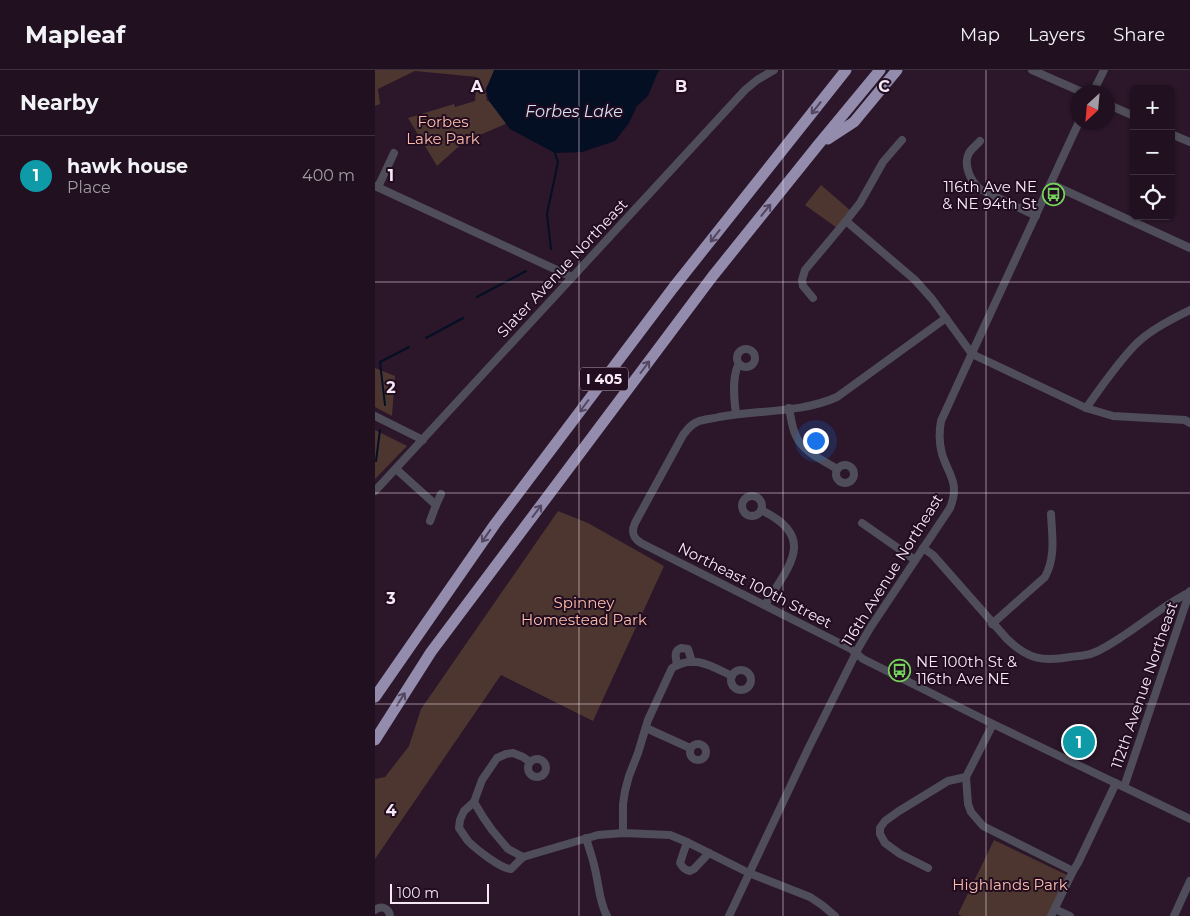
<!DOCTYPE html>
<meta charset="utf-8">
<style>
:root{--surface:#201020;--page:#281929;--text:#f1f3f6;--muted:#a29da5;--line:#3d303e;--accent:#8c9099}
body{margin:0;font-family:Montserrat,sans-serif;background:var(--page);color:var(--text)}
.controls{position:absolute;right:15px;top:15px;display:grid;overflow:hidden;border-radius:8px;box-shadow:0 1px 4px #0004}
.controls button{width:45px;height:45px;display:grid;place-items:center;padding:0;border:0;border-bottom:1px solid var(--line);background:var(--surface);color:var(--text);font:25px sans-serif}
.compass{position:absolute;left:695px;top:15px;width:45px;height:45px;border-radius:50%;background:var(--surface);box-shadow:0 1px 4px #0004;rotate:206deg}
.scale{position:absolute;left:15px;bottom:12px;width:99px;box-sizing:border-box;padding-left:5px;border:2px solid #f7e8f6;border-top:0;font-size:14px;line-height:18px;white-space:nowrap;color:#f7e8f6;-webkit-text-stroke:4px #210c20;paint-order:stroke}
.you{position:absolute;left:440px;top:370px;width:18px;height:18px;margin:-12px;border:4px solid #fff;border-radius:50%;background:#1a73e8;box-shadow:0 0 0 8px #1a73e833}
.badge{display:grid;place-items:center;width:32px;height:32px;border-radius:50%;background:var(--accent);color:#fff;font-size:16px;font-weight:700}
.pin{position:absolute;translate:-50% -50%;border:2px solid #fff;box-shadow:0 1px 5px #0006}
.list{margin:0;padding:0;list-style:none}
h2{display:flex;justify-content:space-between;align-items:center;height:65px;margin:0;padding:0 20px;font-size:21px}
h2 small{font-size:16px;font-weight:400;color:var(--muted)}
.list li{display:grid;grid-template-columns:32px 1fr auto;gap:15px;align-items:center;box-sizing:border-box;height:80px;padding:0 20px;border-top:1px solid var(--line)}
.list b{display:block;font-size:19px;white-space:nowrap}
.list p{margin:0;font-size:16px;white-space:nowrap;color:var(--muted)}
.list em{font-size:16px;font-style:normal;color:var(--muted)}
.icon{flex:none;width:28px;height:28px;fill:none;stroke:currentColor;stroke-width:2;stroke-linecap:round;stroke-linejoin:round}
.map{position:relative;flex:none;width:815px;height:846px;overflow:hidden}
header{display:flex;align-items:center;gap:30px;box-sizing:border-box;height:70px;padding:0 25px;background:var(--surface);border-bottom:1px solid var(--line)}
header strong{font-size:24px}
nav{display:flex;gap:28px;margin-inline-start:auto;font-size:18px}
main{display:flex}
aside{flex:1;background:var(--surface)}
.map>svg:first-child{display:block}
.green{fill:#4d362f}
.water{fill:#040f24}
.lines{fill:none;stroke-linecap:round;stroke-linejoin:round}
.stream{stroke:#040f24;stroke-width:2}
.minor{stroke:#4f4d5a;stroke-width:8}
.highway{stroke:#938cad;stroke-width:11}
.oneway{stroke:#54465f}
.grid{fill:none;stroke:#f7e8f6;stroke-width:1;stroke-opacity:0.55}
.labels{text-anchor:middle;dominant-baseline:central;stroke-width:4;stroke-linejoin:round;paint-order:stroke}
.shield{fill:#210c20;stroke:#b7a6b6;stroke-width:1}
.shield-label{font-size:14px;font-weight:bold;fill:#f7e8f6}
.park-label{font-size:15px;fill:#fdbdab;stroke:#210c20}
.poi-label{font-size:15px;fill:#f7e8f6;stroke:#210c20;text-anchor:end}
.street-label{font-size:15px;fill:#f7e8f6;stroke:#210c20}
.water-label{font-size:16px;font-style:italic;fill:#d5e2f6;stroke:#210c20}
.grid-label{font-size:16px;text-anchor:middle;font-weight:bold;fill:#f7e8f6;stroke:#210c20;stroke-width:4;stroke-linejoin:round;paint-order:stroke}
</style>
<header>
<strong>Mapleaf</strong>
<nav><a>Map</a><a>Layers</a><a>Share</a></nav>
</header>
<main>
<aside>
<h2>Nearby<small></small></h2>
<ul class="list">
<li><span class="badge" style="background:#0f9aa8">1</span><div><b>hawk house</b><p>Place</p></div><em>400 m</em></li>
</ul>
</aside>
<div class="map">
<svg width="815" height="846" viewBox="0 0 815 846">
<rect width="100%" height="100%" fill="#2b162a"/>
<g class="green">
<path d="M0,0H120L110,20L112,31H114L135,52L98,68L82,78L62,96L33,48L79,34L80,37L100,31L102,7L40,1L3,19L5,34L0,36Z"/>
<path d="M446,115L476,141L462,158L430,135Z"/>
<path d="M0,298L20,306L17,346L0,337Z"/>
<path d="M0,360L32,376L0,409Z"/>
<path d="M183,441L213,453L289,496L218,651L126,605L0,789V709L10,707L34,676L46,639Z"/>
<path d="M619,770L692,805L673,846H587L583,844Z"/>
</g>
<path class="water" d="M119,0H285L282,4L273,26L262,36L254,53L240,71L207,82L180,83L135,59L114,31L111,20Z"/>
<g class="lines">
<g class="stream">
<path d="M176,179L172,144L183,92L180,83"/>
<path d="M102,227L151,201"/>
<path d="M51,268L88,248"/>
<path d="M10,335L5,292L34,277"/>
<path d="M1,391L5,360"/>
</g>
<g class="minor">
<path d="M657,0L707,22"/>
<path d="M718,22L729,0"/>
<path d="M732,34L759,46"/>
<path d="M796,64L815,72"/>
<path d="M605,71C602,75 597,78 594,83C588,94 595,111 605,119L661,146"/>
<path d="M676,114L815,178"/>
<path d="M0,116L197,207"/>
<path d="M3,117L19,83"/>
<path d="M471,151L540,210L557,229L597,284L711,338L738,346L810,350L815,353"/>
<path d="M438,228L428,216L427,210L430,200L471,151L485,133L508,92L527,70"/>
<path d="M571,248L462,327C427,343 382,340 344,347C337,349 328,349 322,352C315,355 312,360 308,365L260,453C256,462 258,468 266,473L476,579L488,589L618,654L815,749"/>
<circle cx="371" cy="288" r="9"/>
<path d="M414,338C416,348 417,358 421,366C428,382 448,390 462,399"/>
<path d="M711,338C727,316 743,292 762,273C777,259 797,249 815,240"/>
<path d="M361,344C359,330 357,305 364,294"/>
<path d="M0,346L48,370"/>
<circle cx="470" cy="404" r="9"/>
<path d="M21,399L61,435L55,451"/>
<path d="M0,421L370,20L382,10L399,0"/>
<circle cx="377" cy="436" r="10"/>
<path d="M61,435L66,424"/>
<path d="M386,440C443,467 414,496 390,535"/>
<path d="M487,453L540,490"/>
<path d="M548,478L558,485L632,569C653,589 667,592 695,587C702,586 711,586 718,583C729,579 740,571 751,564C772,550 792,533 815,522"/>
<path d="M617,554L670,507C681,486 677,466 676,444"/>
<path d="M302,595C301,588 298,581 306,578L313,579L317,592"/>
<circle cx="366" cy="610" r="10"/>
<path d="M271,658L315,678"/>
<circle cx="323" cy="682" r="8"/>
<circle cx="162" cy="698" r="9"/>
<path d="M155,692L148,687L138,683L131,684L122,688L107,710L99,732L89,741L85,750L84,758C87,762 90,767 93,771C101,779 126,799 136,799L148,787L223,765L248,763L295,765L312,772L374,803L435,827L447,835L460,846"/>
<path d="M591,707L593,734L596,742L608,756L698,801"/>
<path d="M591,707L618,654"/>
<path d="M749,717L815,521"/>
<path d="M99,732L108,747L117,760L133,779L148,787"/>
<path d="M248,763V734L250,721L254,706L263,683L273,650L297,598C319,584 336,596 357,606"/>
<path d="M211,768C214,778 218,789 220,799C224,815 224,832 232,846"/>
<path d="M312,772L305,793C308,798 310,800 315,801L319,799L334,783"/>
<path d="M553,798L525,784L510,773L505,764V758L510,751L524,741L573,711L591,707"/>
<path d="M680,839L695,846"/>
<path d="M0,840C6,835 14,838 15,846"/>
<path d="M354,846L434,677L484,577L495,558L575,438C585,413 574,406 567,384C564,373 564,362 566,351L609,257L704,52"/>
<path d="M676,846L698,801L703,793L741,713"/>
<path d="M799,846L815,811"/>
</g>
<g class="highway">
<path d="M453,69L479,52L522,0"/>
<path d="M0,627L120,454L298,218L471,0"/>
<path d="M0,670L56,582L337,207L443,75L505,0"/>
</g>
</g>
<defs><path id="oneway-shaft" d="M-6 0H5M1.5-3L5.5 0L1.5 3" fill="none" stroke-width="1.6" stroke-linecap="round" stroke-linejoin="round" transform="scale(1.25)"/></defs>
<g class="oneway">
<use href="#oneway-shaft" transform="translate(441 38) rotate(128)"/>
<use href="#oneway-shaft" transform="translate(391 140) rotate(-51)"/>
<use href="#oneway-shaft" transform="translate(340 166) rotate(128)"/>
<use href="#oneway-shaft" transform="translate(270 297) rotate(-53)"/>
<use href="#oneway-shaft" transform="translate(209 336) rotate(127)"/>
<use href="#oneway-shaft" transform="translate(162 441) rotate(-53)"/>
<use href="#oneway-shaft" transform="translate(111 466) rotate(125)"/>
<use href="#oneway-shaft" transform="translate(26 629) rotate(-58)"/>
</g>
<path class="grid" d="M204,0V846M408,0V846M611,0V846M0,212H815M0,423H815M0,634H815"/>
<defs>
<symbol id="bus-ring" viewBox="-11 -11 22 22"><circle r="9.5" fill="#210c20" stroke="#75d25a" stroke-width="1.5"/><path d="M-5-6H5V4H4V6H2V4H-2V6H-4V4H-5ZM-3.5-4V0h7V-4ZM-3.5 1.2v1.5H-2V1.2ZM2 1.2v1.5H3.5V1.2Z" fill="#75d25a"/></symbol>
</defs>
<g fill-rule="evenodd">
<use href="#bus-ring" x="666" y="112" width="25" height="25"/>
<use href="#bus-ring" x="512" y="588" width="25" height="25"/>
</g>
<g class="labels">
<rect class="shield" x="205" y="297.5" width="48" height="23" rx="4"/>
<g class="shield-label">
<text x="229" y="309">I 405</text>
</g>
<g class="park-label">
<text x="68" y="51">Forbes<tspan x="68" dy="17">Lake Park</tspan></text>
<text x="209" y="532">Spinney<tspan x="209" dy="17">Homestead Park</tspan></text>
<text x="635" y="814">Highlands Park</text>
</g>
<g class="poi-label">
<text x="662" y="116">116th Ave NE<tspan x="662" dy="17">&amp; NE 94th St</tspan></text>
<text x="541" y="591" text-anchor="start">NE 100th St &amp;<tspan x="541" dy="17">116th Ave NE</tspan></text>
</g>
<g class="street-label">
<text transform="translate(187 198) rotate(-47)">Slater Avenue Northeast</text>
<text transform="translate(517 500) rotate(-58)">116th Avenue Northeast</text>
<text transform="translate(380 515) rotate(27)">Northeast 100th Street</text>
<text transform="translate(769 615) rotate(-71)">112th Avenue Northeast</text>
</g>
<g class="water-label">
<text x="199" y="41">Forbes Lake</text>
</g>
</g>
<g class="grid-label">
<text x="102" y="22">A</text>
<text x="306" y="22">B</text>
<text x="509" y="22">C</text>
<text x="16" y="111">1</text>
<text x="16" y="323">2</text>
<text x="16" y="534">3</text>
<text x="16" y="746">4</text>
</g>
</svg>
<div class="controls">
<button>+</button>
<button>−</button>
<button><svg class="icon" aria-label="locate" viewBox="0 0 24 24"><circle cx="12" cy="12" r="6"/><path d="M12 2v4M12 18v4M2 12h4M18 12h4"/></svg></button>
</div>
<svg class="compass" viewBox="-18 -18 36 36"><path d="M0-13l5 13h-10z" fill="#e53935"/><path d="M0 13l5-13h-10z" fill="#a29da5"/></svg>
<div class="scale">100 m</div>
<div class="you"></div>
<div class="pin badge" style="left:704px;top:672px;background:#0f9aa8">1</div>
</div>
</main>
